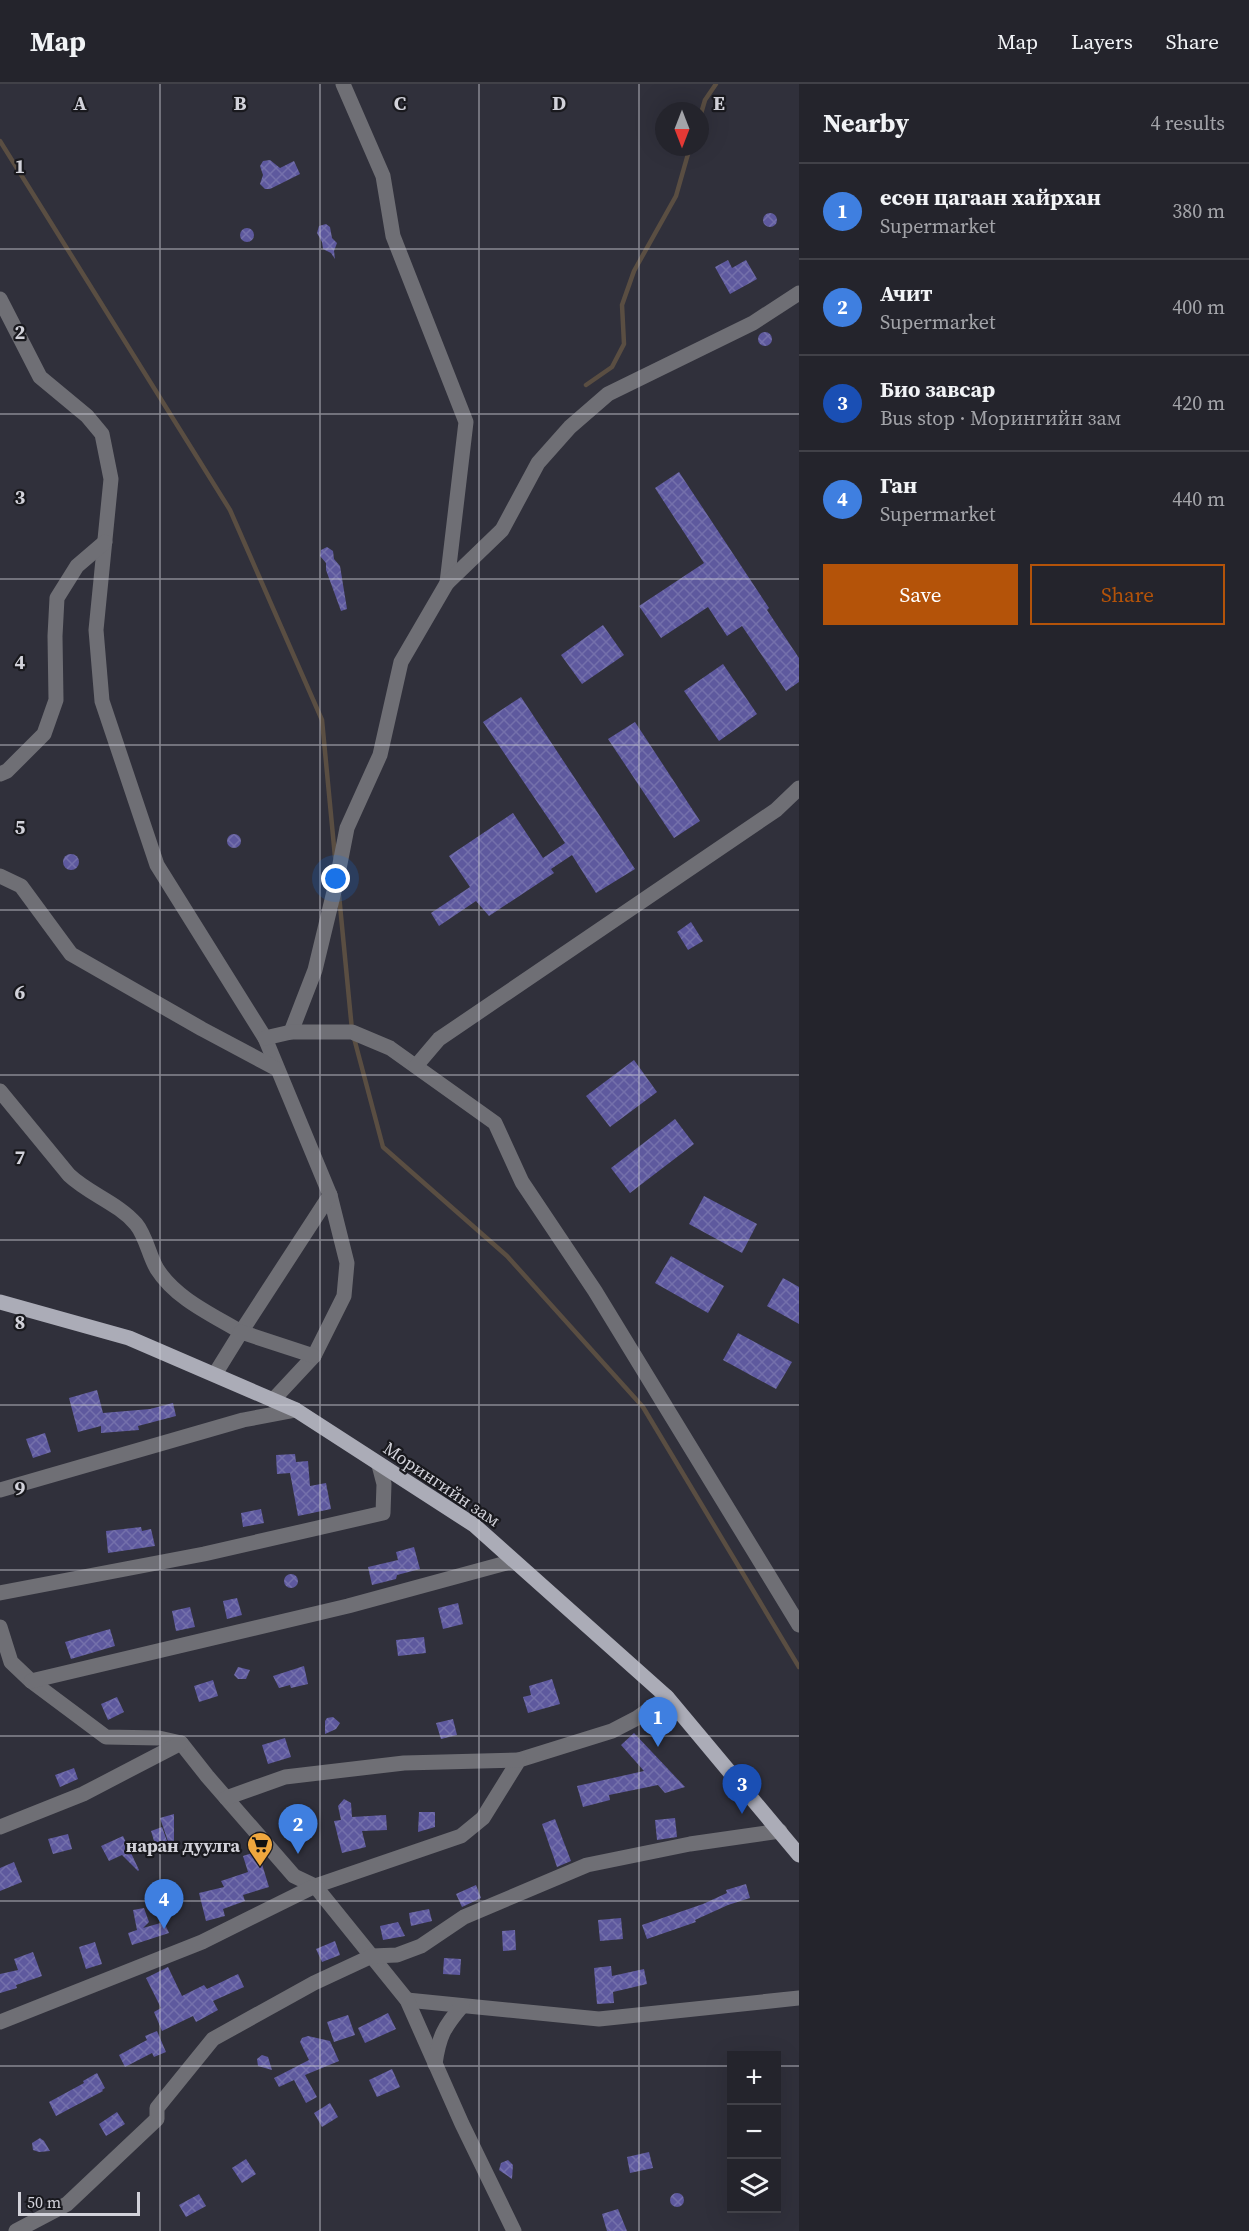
<!DOCTYPE html>
<meta charset="utf-8">
<style>
:root{--surface:#24242c;--page:#2c2c34;--text:#f1f3f6;--muted:#a3a4a9;--line:#414148;--accent:#b45309}
body{margin:0;font-family:"Source Serif 4",serif;background:var(--page);color:var(--text)}
.controls{position:absolute;right:18px;bottom:18px;display:grid;overflow:hidden;border-radius:0px;box-shadow:0 6px 24px #0002}
.controls button{width:54px;height:54px;display:grid;place-items:center;padding:0;border:0;border-bottom:2px solid var(--line);background:var(--surface);color:var(--text);font:30px sans-serif}
.compass{position:absolute;left:655px;top:18px;width:54px;height:54px;border-radius:50%;background:var(--surface);box-shadow:0 6px 24px #0002;rotate:180deg}
.scale{position:absolute;left:18px;bottom:15px;width:122px;box-sizing:border-box;padding-left:6px;border:3px solid #d2d2da;border-top:0;font-size:16px;line-height:21px;white-space:nowrap;color:#d2d2da;-webkit-text-stroke:4px #19191e;paint-order:stroke}
.you{position:absolute;left:336px;top:795px;width:21px;height:21px;margin:-15px;border:4px solid #fff;border-radius:50%;background:#1a73e8;box-shadow:0 0 0 9px #1a73e833}
.badge{display:grid;place-items:center;width:39px;height:39px;border-radius:50%;background:var(--accent);color:#fff;font-size:20px;font-weight:700}
.pin{position:absolute;translate:-50% -50px;filter:drop-shadow(0 2px 3px #0008)}
.pin::after{content:'';position:absolute;top:32px;width:21px;height:18px;background:inherit;clip-path:polygon(0 0,100% 0,50% 100%)}
.list{margin:0;padding:0;list-style:none}
h2{display:flex;justify-content:space-between;align-items:center;height:78px;margin:0;padding:0 24px;font-size:26px}
h2 small{font-size:20px;font-weight:400;color:var(--muted)}
.list li{display:grid;grid-template-columns:39px 1fr auto;gap:18px;align-items:center;box-sizing:border-box;height:96px;padding:0 24px;border-top:2px solid var(--line)}
.list b{display:block;font-size:22px;white-space:nowrap}
.list p{margin:0;font-size:20px;white-space:nowrap;color:var(--muted)}
.list em{font-size:20px;font-style:normal;color:var(--muted)}
.actions{display:flex;gap:12px;padding:18px 24px}
.actions a{flex:1;padding:14px 0;border:2px solid var(--accent);border-radius:0px;text-align:center;font-size:21px;color:var(--accent)}
.actions .main{background:var(--accent);color:#fff}
.icon{flex:none;width:33px;height:33px;fill:none;stroke:currentColor;stroke-width:2;stroke-linecap:round;stroke-linejoin:round}
.map{position:relative;flex:none;width:799px;height:2147px;overflow:hidden}
header{display:flex;align-items:center;gap:36px;box-sizing:border-box;height:84px;padding:0 30px;background:var(--surface);border-bottom:2px solid var(--line)}
header strong{font-size:28px}
nav{display:flex;gap:33px;margin-inline-start:auto;font-size:21px}
main{display:flex}
aside{flex:1;background:var(--surface)}
.map>svg:first-child{display:block}
.lines{fill:none;stroke-linecap:round;stroke-linejoin:round}
.stream{stroke:#5a4e42;stroke-width:4.5}
.building{fill:url(#building-cross-hatch)}
.minor{stroke:#6f6f75;stroke-width:15}
.major{stroke:#abacb7;stroke-width:15}
.grid{fill:none;stroke:#d2d2da;stroke-width:1.5;stroke-opacity:0.55}
.labels{text-anchor:middle;dominant-baseline:central;stroke-width:4.5;stroke-linejoin:round;paint-order:stroke}
.street-label{font-size:18px;fill:#d2d2da;stroke:#19191e}
.poi-label{font-size:18px;font-weight:bold;fill:#d2d2da;stroke:#19191e;text-anchor:end}
.grid-label{font-size:20px;text-anchor:middle;font-weight:bold;fill:#d2d2da;stroke:#19191e;stroke-width:4.5;stroke-linejoin:round;paint-order:stroke}
</style>
<header>
<strong>Map</strong>
<nav><a>Map</a><a>Layers</a><a>Share</a></nav>
</header>
<main>
<div class="map">
<svg width="799" height="2147" viewBox="0 0 799 2147">
<defs>
<pattern id="building-cross-hatch" width="8" height="8" patternUnits="userSpaceOnUse" patternTransform="scale(1.5)"><rect width="8" height="8" fill="#5e599e"/><path d="M0 0l8 8M0 8l8-8" fill="none" stroke="#7470ab"/></pattern>
</defs>
<rect width="100%" height="100%" fill="#30303b"/>
<g class="lines">
<g class="stream">
<path d="M700,33L705,16L716,0"/>
<path d="M0,57L230,426L322,636L335,773"/>
<path d="M586,301L612,283L624,260L622,221L634,187L676,112L690,63"/>
<path d="M339,811L352,946"/>
<path d="M354,954L383,1063L507,1172L643,1323L799,1583"/>
</g>
</g>
<g class="building">
<path d="M270,76L280,84L294,77L300,90L270,105H265L260,100L263,91L260,82L263,77Z"/>
<circle cx="770" cy="136" r="7"/>
<path d="M326,140L330,143L332,154L337,159L334,167L335,175L331,169L323,165L322,158L317,149L319,142Z"/>
<circle cx="247" cy="151" r="7"/>
<path d="M728,176L732,184L746,176L757,195L730,210L715,183Z"/>
<circle cx="765" cy="255" r="7"/>
<path d="M679,388L769,524L767,526L799,574V598L786,607L742,542L727,552L708,523L661,554L639,522L704,479L655,404Z"/>
<path d="M327,463L333,467L334,475L340,482L347,525L341,527L326,486V479L320,472L321,466Z"/>
<path d="M603,541L624,571L582,600L561,571Z"/>
<path d="M723,580L757,630L719,657L684,607Z"/>
<path d="M521,613L635,785L596,809L572,771L551,785L554,789L489,832L476,817L439,842L431,829L470,803L449,772L513,729L543,774L565,759L483,638Z"/>
<path d="M635,638L700,737L674,754L608,655Z"/>
<circle cx="234" cy="757" r="7"/>
<circle cx="71" cy="778" r="8"/>
<path d="M691,838L703,857L688,866L677,848Z"/>
<path d="M634,976L657,1008L610,1043L586,1012Z"/>
<path d="M675,1035L694,1060L630,1109L611,1084Z"/>
<path d="M704,1112L757,1140L742,1169L689,1140Z"/>
<path d="M671,1172L724,1202L708,1229L655,1199Z"/>
<path d="M783,1194L799,1203V1240L767,1222Z"/>
<path d="M738,1249L792,1278L776,1305L723,1276Z"/>
<path d="M97,1306L103,1329L150,1325L173,1319L176,1332L138,1342L139,1346L101,1349V1342L78,1348L69,1314Z"/>
<path d="M45,1349L51,1368L33,1374L26,1355Z"/>
<path d="M295,1370L296,1378L308,1377L310,1402L326,1399L331,1425L298,1432L290,1389L277,1390L276,1371Z"/>
<path d="M261,1425L264,1439L243,1443L241,1429Z"/>
<path d="M141,1443L142,1447L151,1445L155,1462L108,1469L106,1447Z"/>
<path d="M414,1463L420,1485L397,1491L396,1495L372,1501L368,1483L398,1476L396,1468Z"/>
<circle cx="291" cy="1497" r="7"/>
<path d="M237,1514L242,1531L227,1535L223,1517Z"/>
<path d="M458,1519L463,1540L443,1545L438,1524Z"/>
<path d="M190,1523L195,1543L176,1547L172,1527Z"/>
<path d="M110,1545L115,1562L71,1575L65,1558Z"/>
<path d="M424,1553L426,1569L398,1572L396,1556Z"/>
<path d="M304,1582L308,1600L291,1604L290,1601L279,1604L273,1592Z"/>
<path d="M238,1583L250,1586L246,1595H238L234,1591Z"/>
<path d="M552,1595L560,1620L528,1629L523,1613L531,1611L529,1602Z"/>
<path d="M213,1596L218,1612L199,1618L194,1602Z"/>
<path d="M117,1613L124,1628L108,1636L101,1620Z"/>
<path d="M333,1633L340,1639L336,1645L325,1650V1637L327,1634Z"/>
<path d="M453,1635L457,1651L441,1655L436,1639Z"/>
<path d="M634,1649L685,1703L665,1709L658,1701L609,1711L610,1716L583,1723L577,1702L644,1687L621,1661Z"/>
<path d="M285,1654L291,1673L268,1680L262,1661Z"/>
<path d="M74,1684L78,1695L60,1703L55,1691Z"/>
<path d="M344,1715L351,1719L352,1733L386,1731L387,1746L362,1747L366,1763L342,1769L334,1737L341,1736L338,1722Z"/>
<path d="M419,1728H435V1743L418,1748Z"/>
<path d="M174,1730V1769H172L160,1734Z"/>
<path d="M675,1734L677,1753L657,1756L655,1736Z"/>
<path d="M555,1735L571,1777L557,1783L542,1740Z"/>
<path d="M162,1743L167,1757L155,1760L151,1747Z"/>
<path d="M68,1750L72,1765L53,1770L48,1755Z"/>
<path d="M123,1752L139,1786L138,1787L122,1771L109,1777L101,1762Z"/>
<path d="M258,1767L269,1803L243,1811L245,1817L223,1825L225,1832L206,1837L199,1809L224,1803L221,1797L248,1788L243,1772Z"/>
<path d="M14,1778L22,1798L0,1807V1784Z"/>
<path d="M746,1800L750,1814L728,1821L695,1836L696,1838L647,1855L642,1841L703,1820L727,1809L726,1806Z"/>
<path d="M476,1801L481,1814L462,1823L456,1810Z"/>
<path d="M144,1824L149,1838L143,1844L164,1838L169,1849L132,1861L128,1849L137,1846L133,1826Z"/>
<path d="M429,1825L432,1837L411,1842L409,1829Z"/>
<path d="M621,1834L623,1855L600,1857L598,1836Z"/>
<path d="M398,1838L405,1852L383,1856L380,1842Z"/>
<path d="M515,1846L516,1866L503,1867L502,1847Z"/>
<path d="M335,1857L340,1871L322,1878L316,1865Z"/>
<path d="M95,1858L102,1880L86,1885L79,1863Z"/>
<path d="M33,1868L42,1892L16,1901L17,1904L0,1909V1890L18,1886L14,1875Z"/>
<path d="M444,1874L461,1875L460,1891L443,1890Z"/>
<path d="M611,1882L612,1892L644,1885L647,1900L613,1908L614,1919L597,1920L594,1884Z"/>
<path d="M168,1883L182,1912L204,1901L207,1905L238,1890L244,1903L213,1917L218,1926L196,1938L193,1932L162,1947L154,1928L161,1924L146,1894Z"/>
<path d="M388,1929L396,1945L365,1959L358,1944Z"/>
<path d="M348,1931L355,1951L334,1958L327,1938Z"/>
<path d="M157,1947L166,1968L154,1973L152,1969L125,1983L119,1971L147,1956L145,1952Z"/>
<path d="M308,1952L330,1957L339,1977L305,1991L317,2013L306,2019L294,1996L279,2003L274,1994L309,1976L300,1958L302,1954Z"/>
<path d="M262,1971L268,1973L272,1986L258,1982L257,1975Z"/>
<path d="M392,1985L400,2003L377,2013L369,1996Z"/>
<path d="M97,1989L105,2004L102,2006L103,2007L56,2032L49,2018L84,1999L83,1997Z"/>
<path d="M330,2019L338,2033L322,2043L314,2029Z"/>
<path d="M117,2028L125,2040L106,2052L99,2040Z"/>
<path d="M40,2054L44,2057L50,2067L39,2068L33,2066L32,2059Z"/>
<path d="M649,2068L653,2084L630,2089L627,2073Z"/>
<path d="M246,2075L256,2090L242,2099L232,2084Z"/>
<path d="M508,2076L513,2081L512,2095L499,2086L501,2079Z"/>
<circle cx="677" cy="2116" r="7"/>
<path d="M199,2110L206,2122L186,2133L179,2121Z"/>
<path d="M618,2125L627,2147H607L602,2130Z"/>
</g>
<g class="lines">
<g class="minor">
<path d="M343,0L383,92L393,152L466,338L447,499"/>
<path d="M0,215L40,293L87,332L102,350L111,395L96,546L102,617L157,781L265,954L330,1111L347,1179L344,1212L314,1272L273,1316"/>
<path d="M0,690L7,687L44,650L56,616L55,552L57,514L77,482L105,458"/>
<path d="M0,792L21,802L71,870L202,945L277,985"/>
<path d="M291,948L315,886L337,795L347,744L380,671L401,578L447,499L502,446L538,379L570,343L608,310L753,239L799,209"/>
<path d="M265,954L291,948H352L390,964L495,1039L522,1098L595,1207L799,1541"/>
<path d="M416,982L439,955L776,726L799,704"/>
<path d="M0,1007L69,1091C89,1110 118,1119 136,1140C146,1152 149,1172 157,1185C176,1215 213,1231 241,1248L330,1111"/>
<path d="M215,1290L241,1248L314,1272"/>
<path d="M0,1406L243,1336L296,1326"/>
<path d="M0,1509L204,1470L383,1429L384,1400L379,1381"/>
<path d="M0,1543L11,1578L31,1597L106,1653L159,1654L181,1659L207,1692L294,1792L315,1802L461,1752L483,1734L519,1676L612,1647L637,1634L667,1613"/>
<path d="M31,1597L348,1522L514,1477"/>
<path d="M226,1714L285,1693L404,1679L519,1676"/>
<path d="M0,1743L83,1710L181,1659"/>
<path d="M407,1916L599,1935L799,1914"/>
<path d="M0,1938L202,1858L315,1802L407,1916L462,2040L514,2147"/>
<path d="M435,1980C439,1952 444,1943 462,1922"/>
<path d="M16,2147L67,2120L157,2035V2024L213,1955L314,1899L372,1872L397,1871L421,1862L464,1833L587,1781L690,1760L780,1747"/>
</g>
<path class="major" d="M0,1218L129,1254L296,1326L474,1441L667,1613L799,1771"/>
</g>
<path class="grid" d="M160,0V2147M320,0V2147M479,0V2147M639,0V2147M0,165H799M0,330H799M0,495H799M0,661H799M0,826H799M0,991H799M0,1156H799M0,1321H799M0,1486H799M0,1652H799M0,1817H799M0,1982H732M776,1982H799"/>
<defs>
<symbol id="supermarket-pin" viewBox="-11 -11 22 30"><path d="M0 17L-7.5 6A9.5 9.5 0 1 1 7.5 6Z" fill="#efa73e" stroke="#19191e"/><path d="M-6-5.5h2.5l.6 2H6L4.5 2H-2.5L-4.4-4H-6ZM-1.5 3.2a1.3 1.3 0 1 0 .1 0ZM3 3.2a1.3 1.3 0 1 0 .1 0Z" fill="#111"/></symbol>
</defs>
<g fill-rule="evenodd">
<use href="#supermarket-pin" x="245" y="1746" width="30" height="40"/>
</g>
<g class="labels">
<g class="street-label">
<text transform="translate(442 1400) rotate(34)">Морингийн зам</text>
</g>
<g class="poi-label">
<text x="240" y="1761">наран дуулга</text>
</g>
</g>
<g class="grid-label">
<text x="80" y="26">A</text>
<text x="240" y="26">B</text>
<text x="400" y="26">C</text>
<text x="559" y="26">D</text>
<text x="719" y="26">E</text>
<text x="20" y="89">1</text>
<text x="20" y="255">2</text>
<text x="20" y="420">3</text>
<text x="20" y="585">4</text>
<text x="20" y="750">5</text>
<text x="20" y="915">6</text>
<text x="20" y="1080">7</text>
<text x="20" y="1245">8</text>
<text x="20" y="1411">9</text>
</g>
</svg>
<div class="controls">
<button>+</button>
<button>−</button>
<button><svg class="icon" aria-label="layers" viewBox="0 0 24 24"><path d="M12 4l9 5-9 5-9-5zM3 14l9 5 9-5"/></svg></button>
</div>
<svg class="compass" viewBox="-18 -18 36 36"><path d="M0-13l5 13h-10z" fill="#e53935"/><path d="M0 13l5-13h-10z" fill="#a3a4a9"/></svg>
<div class="scale">50 m</div>
<div class="you"></div>
<div class="pin badge" style="left:658px;top:1663px;background:#3f7fe0">1</div>
<div class="pin badge" style="left:298px;top:1770px;background:#3f7fe0">2</div>
<div class="pin badge" style="left:742px;top:1730px;background:#1a4fb4">3</div>
<div class="pin badge" style="left:164px;top:1845px;background:#3f7fe0">4</div>
</div>
<aside>
<h2>Nearby<small>4 results</small></h2>
<ul class="list">
<li><span class="badge" style="background:#3f7fe0">1</span><div><b>есөн цагаан хайрхан</b><p>Supermarket</p></div><em>380 m</em></li>
<li><span class="badge" style="background:#3f7fe0">2</span><div><b>Ачит</b><p>Supermarket</p></div><em>400 m</em></li>
<li><span class="badge" style="background:#1a4fb4">3</span><div><b>Био завсар</b><p>Bus stop · Морингийн зам</p></div><em>420 m</em></li>
<li><span class="badge" style="background:#3f7fe0">4</span><div><b>Ган</b><p>Supermarket</p></div><em>440 m</em></li>
</ul>
<div class="actions"><a class="main">Save</a><a>Share</a></div>
</aside>
</main>
